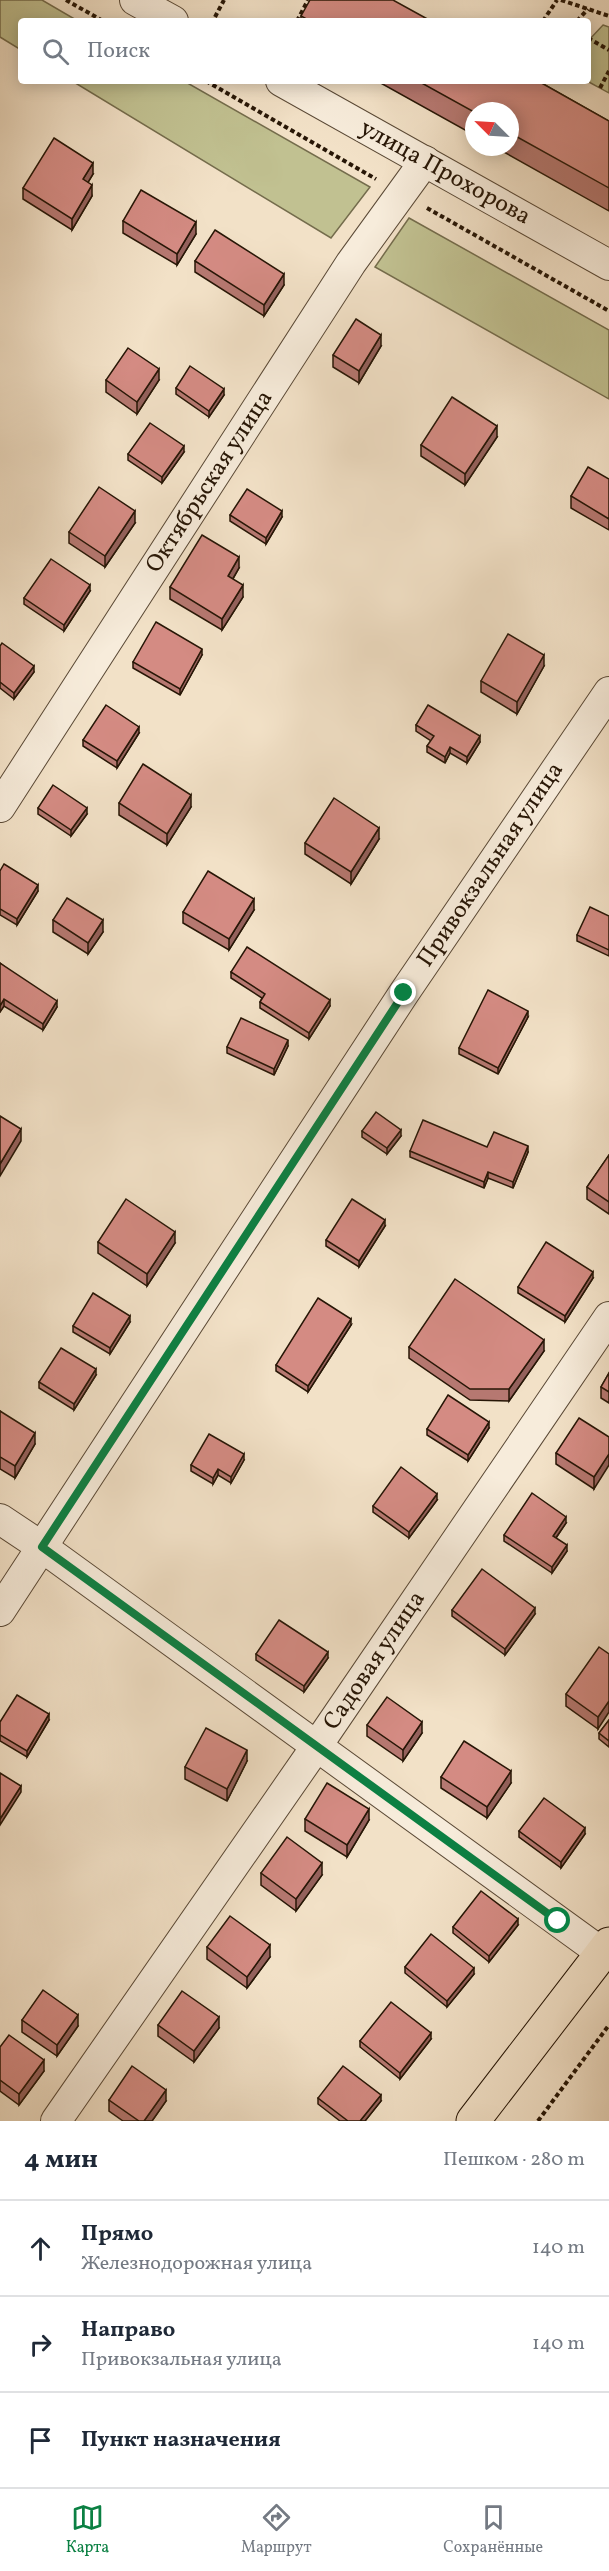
<!DOCTYPE html>
<html lang="ru">
<meta charset="utf-8">
<style>
:root{--surface:#fff;--page:#f2f2f3;--text:#1f2937;--muted:#747a83;--line:#e0e1e3;--accent:#0b8043}
body{margin:0;font-family:Vollkorn,serif;background:var(--page);color:var(--text)}
.compass{position:absolute;left:465px;top:102px;width:54px;height:54px;border-radius:50%;background:var(--surface);box-shadow:0 3px 15px #0003;rotate:294deg}
.stop{position:absolute;width:18px;height:18px;margin:-14px;border:4px solid #0b8043;border-radius:50%;background:#fff}
.stop.end{background:#0b8043;border-color:#fff;box-shadow:0 2px 6px #0008}
.list{margin:0;padding:0;list-style:none}
h2{display:flex;justify-content:space-between;align-items:center;height:78px;margin:0;padding:0 24px;font-size:26px}
h2 small{font-size:20px;font-weight:400;color:var(--muted)}
.list li{display:grid;grid-template-columns:39px 1fr auto;gap:18px;align-items:center;box-sizing:border-box;height:96px;padding:0 24px;border-top:2px solid var(--line)}
.list b{display:block;font-size:22px;white-space:nowrap}
.list p{margin:0;font-size:20px;white-space:nowrap;color:var(--muted)}
.list em{font-size:20px;font-style:normal;color:var(--muted)}
.icon{flex:none;width:33px;height:33px;fill:none;stroke:currentColor;stroke-width:2;stroke-linecap:round;stroke-linejoin:round}
.map{position:relative;flex:none;width:609px;height:2121px;overflow:hidden}
.search{position:absolute;background:var(--surface);box-shadow:0 3px 15px #0003;left:18px;right:18px;top:18px;height:66px;display:flex;align-items:center;gap:15px;box-sizing:border-box;padding:0 21px;border-radius:6px;color:var(--muted);font-size:22px}
.sheet{height:366px;background:var(--surface)}
nav{display:flex;justify-content:space-around;align-items:center;box-sizing:border-box;height:84px;border-top:2px solid var(--line);background:var(--surface);font-size:16px;color:var(--muted)}
nav a{display:grid;justify-items:center;gap:3px}
nav .on{color:var(--accent)}
.map>svg:first-child{display:block}
.green{fill:#c1c191;stroke:#746c4c;stroke-width:1.5}
.lines{fill:none;stroke-linecap:round;stroke-linejoin:round}
.minor-casing{stroke:#5a4936;stroke-width:32}
.primary-casing{stroke:#271606;stroke-width:35}
.path{stroke:#271606;stroke-width:4;stroke-dasharray:4.5 3;stroke-linecap:butt}
.minor{stroke:#f7ecdb;stroke-width:30}
.primary{stroke:#f2e1c7;stroke-width:33}
.wall{fill:#b67871;stroke:#271606;stroke-width:1.5}
.shaded-wall{fill:#94615c;stroke:#271606;stroke-width:1.5}
.building{fill:#d48b83;stroke:#271606;stroke-width:1.5}
.route{stroke:#0b8043;stroke-width:8}
.labels{text-anchor:middle;dominant-baseline:central;stroke-width:4.5;stroke-linejoin:round;paint-order:stroke}
.street-label{font-size:24px;fill:#271606;stroke:#f7ecdb}
</style>
<div class="map">
<svg width="609" height="2121" viewBox="0 0 609 2121">
<rect width="100%" height="100%" fill="#f2e1c7"/>
<filter id="stains"><feTurbulence type="fractalNoise" baseFrequency=".00333" numOctaves="4"/><feColorMatrix values="0 0 0 0 .2 0 0 0 0 .09 0 0 0 0 .02 0 0 0 .5 -.17"/></filter>
<radialGradient id="worn" r=".72"><stop offset=".6" stop-color="#630" stop-opacity="0"/><stop offset="1" stop-color="#630" stop-opacity=".3"/></radialGradient>
<g class="green">
<path d="M0,0H42L78,21H21V50L0,37Z"/>
<path d="M603,25L609,27V93L587,81L588,41Z"/>
<path d="M72,81H184L370,187L331,238Z"/>
<path d="M409,218L609,330V399L375,267Z"/>
</g>
<g class="lines">
<defs>
<g id="minor">
<path d="M135,0L173,21"/>
<path d="M281,81L609,265"/>
<path d="M0,807L351,263L425,161"/>
<path d="M0,1519L42,1547L602,1953"/>
<path d="M0,1611L404,993L609,692"/>
<path d="M56,2121L316,1747L609,1317"/>
</g>
<path id="primary" d="M473,2121L609,1944"/>
</defs>
<use href="#minor" class="minor-casing"/>
<use href="#primary" class="primary-casing"/>
<g class="path">
<path d="M66,0L103,21"/>
<path d="M561,0L609,16"/>
<path d="M215,17L224,0"/>
<path d="M297,21L308,0"/>
<path d="M543,21L557,0"/>
<path d="M577,21L588,9"/>
<path d="M588,38L609,50"/>
<path d="M206,81L376,179"/>
<path d="M600,88L609,71"/>
<path d="M427,208L609,311"/>
<path d="M538,2121L609,2025"/>
</g>
<use href="#minor" class="minor"/>
<use href="#primary" class="primary"/>
</g>
<g class="wall">
<path d="M301,16L431,21H301Z"/>
<path d="M377,81H538L609,121V211L495,147H510V111H474V135Z"/>
<path d="M93,174L88,182L92,196L72,230L23,199V188Z"/>
<path d="M123,221L196,234L177,265L123,233Z"/>
<path d="M195,261L284,285L264,316L195,272Z"/>
<path d="M381,346L359,383L333,367V355Z"/>
<path d="M106,380H159L137,414L106,392Z"/>
<path d="M176,388L224,395L209,417L176,394Z"/>
<path d="M497,437L465,485L421,456V445Z"/>
<path d="M184,452L162,483L128,460V454Z"/>
<path d="M609,479V530L571,508V496Z"/>
<path d="M230,515L282,517L266,544L230,521Z"/>
<path d="M135,523L105,567L69,543V532Z"/>
<path d="M239,568L233,579L243,597L222,630L170,599V587Z"/>
<path d="M90,591L64,631L24,604V598Z"/>
<path d="M0,646L34,672L14,699L0,688Z"/>
<path d="M202,655L180,695L133,668V662Z"/>
<path d="M544,666L517,714L481,692V681Z"/>
<path d="M416,725L480,742L467,763L450,753L445,763L427,752V746L431,741L416,731Z"/>
<path d="M139,733L117,768L83,746V740Z"/>
<path d="M119,803L191,807L167,845L119,815Z"/>
<path d="M38,808L87,814L71,836L38,814Z"/>
<path d="M379,839L351,884L305,854V843Z"/>
<path d="M0,871L38,891L17,925L0,915Z"/>
<path d="M254,910L229,950L183,923V912Z"/>
<path d="M609,916V956L577,941V935Z"/>
<path d="M53,920L103,932L88,954L53,932Z"/>
<path d="M0,963L57,1007L43,1030L4,1006L0,1012Z"/>
<path d="M231,972L330,1006L309,1039L260,1008V1002L262,998L231,978Z"/>
<path d="M528,1017L498,1074L459,1054V1048Z"/>
<path d="M288,1046L274,1075L227,1053V1047Z"/>
<path d="M362,1131L401,1136L387,1154L362,1137Z"/>
<path d="M410,1151L528,1152L513,1188L488,1178L484,1188L410,1157Z"/>
<path d="M609,1155V1214L587,1199V1187Z"/>
<path d="M385,1226L359,1267L326,1246V1240Z"/>
<path d="M98,1242L175,1243L147,1286L98,1253Z"/>
<path d="M593,1278L565,1322L518,1293V1287Z"/>
<path d="M130,1322L110,1354L73,1332V1326Z"/>
<path d="M351,1325L308,1392L276,1371V1365Z"/>
<path d="M409,1347L544,1351L509,1401L470,1400L409,1358Z"/>
<path d="M609,1373V1403L601,1398V1387Z"/>
<path d="M96,1375L74,1410L39,1388V1382Z"/>
<path d="M0,1411L35,1444L15,1478L0,1469Z"/>
<path d="M489,1428L468,1461L427,1435V1429Z"/>
<path d="M609,1437L594,1489L556,1464V1453Z"/>
<path d="M244,1460L231,1483L218,1475L213,1484L191,1471V1465Z"/>
<path d="M437,1500L409,1538L373,1512V1506Z"/>
<path d="M566,1523L556,1538L567,1551L552,1573L504,1541V1535Z"/>
<path d="M452,1610L535,1614L505,1655L452,1616Z"/>
<path d="M256,1654L328,1658L304,1692L256,1660Z"/>
<path d="M609,1654L598,1729L566,1706V1694Z"/>
<path d="M49,1720L27,1757L0,1741V1722Z"/>
<path d="M609,1720V1747L599,1739V1733Z"/>
<path d="M367,1725L422,1733L403,1761L367,1736Z"/>
<path d="M247,1761L227,1801L185,1779V1767Z"/>
<path d="M441,1777L511,1783L487,1818L441,1788Z"/>
<path d="M305,1819L369,1820L347,1857L305,1831Z"/>
<path d="M519,1831L585,1834L561,1868L519,1837Z"/>
<path d="M261,1873L322,1875L296,1911L261,1885Z"/>
<path d="M518,1925L489,1962L453,1933V1927Z"/>
<path d="M207,1947L270,1957L247,1988L207,1959Z"/>
<path d="M405,1967L474,1974L447,2007L405,1973Z"/>
<path d="M22,2020L78,2026L57,2056L22,2032Z"/>
<path d="M158,2025L219,2028L194,2062L158,2036Z"/>
<path d="M431,2039L400,2079L360,2047V2041Z"/>
<path d="M0,2047L44,2071L19,2105L0,2091Z"/>
<path d="M318,2098L381,2101L365,2121H340L318,2104Z"/>
<path d="M109,2100L166,2101L152,2121H123L109,2111Z"/>
</g>
<g class="shaded-wall">
<path d="M93,163V174L83,191V179Z"/>
<path d="M92,185V196L72,230V219Z"/>
<path d="M196,222V234L177,265V254Z"/>
<path d="M284,274V285L264,316V305Z"/>
<path d="M381,335V346L359,383V371Z"/>
<path d="M159,369V380L137,414V402Z"/>
<path d="M224,389V395L209,417V411Z"/>
<path d="M497,426V437L465,485V474Z"/>
<path d="M184,446V452L162,483V477Z"/>
<path d="M135,511V523L105,567V556Z"/>
<path d="M282,511V517L266,544V538Z"/>
<path d="M239,557V568L228,587V576Z"/>
<path d="M90,585V591L64,631V625Z"/>
<path d="M243,585V597L222,630V619Z"/>
<path d="M202,649V655L180,695V689Z"/>
<path d="M544,655V666L517,714V702Z"/>
<path d="M34,666V672L14,699V693Z"/>
<path d="M139,727V733L117,768V761Z"/>
<path d="M480,736V742L467,763V757Z"/>
<path d="M450,747V753L445,763V757Z"/>
<path d="M191,795V807L167,845V834Z"/>
<path d="M87,808V814L71,836V830Z"/>
<path d="M379,828V839L351,884V872Z"/>
<path d="M38,885V891L17,925V919Z"/>
<path d="M254,899V910L229,950V939Z"/>
<path d="M103,920V932L88,954V943Z"/>
<path d="M4,999V1006L0,1012V1006Z"/>
<path d="M330,1000V1006L309,1039V1033Z"/>
<path d="M57,1001V1007L43,1030V1024Z"/>
<path d="M528,1011V1017L498,1074V1068Z"/>
<path d="M288,1040V1046L274,1075V1069Z"/>
<path d="M21,1129V1141L0,1176V1164Z"/>
<path d="M401,1130V1136L387,1154V1148Z"/>
<path d="M528,1146V1152L513,1188V1182Z"/>
<path d="M488,1172V1178L484,1188V1182Z"/>
<path d="M385,1220V1226L359,1267V1261Z"/>
<path d="M175,1232V1243L147,1286V1274Z"/>
<path d="M593,1272V1278L565,1322V1316Z"/>
<path d="M130,1316V1322L110,1354V1348Z"/>
<path d="M351,1319V1325L308,1392V1386Z"/>
<path d="M544,1340V1351L509,1401V1389Z"/>
<path d="M96,1369V1375L74,1410V1404Z"/>
<path d="M489,1422V1428L468,1461V1455Z"/>
<path d="M35,1433V1444L15,1478V1466Z"/>
<path d="M244,1454V1460L231,1483V1477Z"/>
<path d="M609,1454V1465L594,1489V1477Z"/>
<path d="M218,1469V1475L213,1484V1478Z"/>
<path d="M437,1494V1500L409,1538V1532Z"/>
<path d="M566,1517V1523L553,1542V1536Z"/>
<path d="M567,1545V1551L552,1573V1567Z"/>
<path d="M535,1608V1614L505,1655V1649Z"/>
<path d="M328,1652V1658L304,1692V1686Z"/>
<path d="M609,1701V1712L598,1729V1717Z"/>
<path d="M49,1714V1720L27,1757V1751Z"/>
<path d="M422,1722V1733L403,1761V1750Z"/>
<path d="M247,1750V1761L227,1801V1789Z"/>
<path d="M511,1771V1783L487,1818V1807Z"/>
<path d="M21,1786V1792L0,1825V1819Z"/>
<path d="M369,1809V1820L347,1857V1845Z"/>
<path d="M585,1828V1834L561,1868V1862Z"/>
<path d="M322,1863V1875L296,1911V1899Z"/>
<path d="M518,1919V1925L489,1962V1956Z"/>
<path d="M270,1945V1957L247,1988V1977Z"/>
<path d="M474,1968V1974L447,2007V2001Z"/>
<path d="M78,2015V2026L57,2056V2045Z"/>
<path d="M219,2017V2028L194,2062V2051Z"/>
<path d="M431,2033V2039L400,2079V2073Z"/>
<path d="M44,2060V2071L19,2105V2094Z"/>
<path d="M166,2090V2101L152,2121H144Z"/>
<path d="M381,2095V2101L365,2121H360Z"/>
</g>
<g class="building">
<path d="M310,0H393L431,21H310L301,16Z"/>
<path d="M418,81H538L609,121V188L510,133V111H474V112Z"/>
<path d="M54,138L93,163L83,179L92,185L72,219L23,188Z"/>
<path d="M141,190L196,222L177,254L123,221Z"/>
<path d="M215,230L284,274L264,305L195,261Z"/>
<path d="M356,319L381,335L359,371L333,355Z"/>
<path d="M128,348L159,369L137,402L106,380Z"/>
<path d="M190,366L224,389L209,411L176,388Z"/>
<path d="M452,397L497,426L465,474L421,445Z"/>
<path d="M150,423L184,446L162,477L128,454Z"/>
<path d="M588,467L609,479V519L571,496Z"/>
<path d="M99,487L135,511L105,556L69,532Z"/>
<path d="M247,489L282,511L266,538L230,515Z"/>
<path d="M202,535L239,557L228,576L243,585L222,619L170,587Z"/>
<path d="M51,559L90,585L64,625L24,598Z"/>
<path d="M156,622L202,649L180,689L133,662Z"/>
<path d="M508,634L544,655L517,702L481,681Z"/>
<path d="M2,643L34,666L14,693L0,682V646Z"/>
<path d="M106,705L139,727L117,761L83,740Z"/>
<path d="M428,705L480,736L467,757L450,747L445,757L427,746L434,736L416,725Z"/>
<path d="M143,764L191,795L167,834L119,803Z"/>
<path d="M53,785L87,808L71,830L38,808Z"/>
<path d="M334,798L379,828L351,872L305,843Z"/>
<path d="M4,864L38,885L17,919L0,909V871Z"/>
<path d="M208,871L254,899L229,939L183,912Z"/>
<path d="M67,898L103,920L88,943L53,920Z"/>
<path d="M590,907L609,916V950L577,935Z"/>
<path d="M247,947L330,1000L309,1033L260,1002L265,994L231,972Z"/>
<path d="M0,963L57,1001L43,1024L4,999L0,1006Z"/>
<path d="M488,990L528,1011L498,1068L459,1048Z"/>
<path d="M241,1018L288,1040L274,1069L227,1047Z"/>
<path d="M376,1112L401,1130L387,1148L362,1131Z"/>
<path d="M0,1116L21,1129L0,1164Z"/>
<path d="M423,1120L487,1147L494,1132L528,1146L513,1182L488,1172L484,1182L410,1151Z"/>
<path d="M609,1155V1202L587,1187Z"/>
<path d="M126,1199L175,1232L147,1274L98,1242Z"/>
<path d="M352,1199L385,1220L359,1261L326,1240Z"/>
<path d="M546,1242L593,1272L565,1316L518,1287Z"/>
<path d="M455,1279L544,1340L509,1389H470L409,1347Z"/>
<path d="M93,1293L130,1316L110,1348L73,1326Z"/>
<path d="M318,1298L351,1319L308,1386L276,1365Z"/>
<path d="M61,1348L96,1369L74,1404L39,1382Z"/>
<path d="M609,1373V1392L601,1387Z"/>
<path d="M448,1395L489,1422L468,1455L427,1429Z"/>
<path d="M0,1411L35,1433L15,1466L0,1457Z"/>
<path d="M579,1418L609,1437V1454L594,1477L556,1453Z"/>
<path d="M209,1434L244,1454L231,1477L218,1469L213,1478L191,1465Z"/>
<path d="M401,1467L437,1494L409,1532L373,1506Z"/>
<path d="M532,1493L566,1517L553,1536L567,1545L552,1567L504,1535Z"/>
<path d="M482,1569L535,1608L505,1649L452,1610Z"/>
<path d="M279,1620L328,1652L304,1686L256,1654Z"/>
<path d="M599,1647L609,1654V1701L598,1717L566,1694Z"/>
<path d="M17,1695L49,1714L27,1751L0,1735V1722Z"/>
<path d="M387,1697L422,1722L403,1750L367,1725Z"/>
<path d="M609,1720V1741L599,1733Z"/>
<path d="M206,1728L247,1750L227,1789L185,1767Z"/>
<path d="M464,1741L511,1771L487,1807L441,1777Z"/>
<path d="M0,1773L21,1786L0,1819Z"/>
<path d="M327,1783L369,1809L347,1845L305,1819Z"/>
<path d="M544,1798L585,1828L561,1862L519,1831Z"/>
<path d="M287,1837L322,1863L296,1899L261,1873Z"/>
<path d="M481,1891L518,1919L489,1956L453,1927Z"/>
<path d="M230,1916L270,1945L247,1977L207,1947Z"/>
<path d="M431,1934L474,1968L447,2001L405,1967Z"/>
<path d="M43,1990L78,2015L57,2045L22,2020Z"/>
<path d="M182,1991L219,2017L194,2051L158,2025Z"/>
<path d="M391,2002L431,2033L400,2073L360,2041Z"/>
<path d="M9,2035L44,2060L19,2094L0,2080V2047Z"/>
<path d="M132,2066L166,2090L144,2121H139L109,2100Z"/>
<path d="M343,2066L381,2095L360,2121H348L318,2098Z"/>
</g>
<g class="lines">
<path class="route" d="M404,993L42,1547L558,1921"/>
</g>
<g class="labels">
<g class="street-label">
<text transform="translate(445 173) rotate(29)">улица Прохорова</text>
<text transform="translate(210 482) rotate(-57)">Октябрьская улица</text>
<text transform="translate(491 865) rotate(-56)">Привокзальная улица</text>
<text transform="translate(375 1661) rotate(-56)">Садовая улица</text>
</g>
</g>
<rect width="100%" height="100%" filter="url(#stains)"/>
<rect width="100%" height="100%" fill="url(#worn)"/>
</svg>
<svg class="compass" viewBox="-18 -18 36 36"><path d="M0-13l5 13h-10z" fill="#e53935"/><path d="M0 13l5-13h-10z" fill="#747a83"/></svg>
<div class="stop" style="left:558px;top:1921px"></div>
<div class="stop end" style="left:404px;top:993px"></div>
<div class="search"><svg class="icon" aria-label="search" viewBox="0 0 24 24"><circle cx="10" cy="10" r="6"/><path d="M15 15l6 6"/></svg>Поиск</div>
</div>
<section class="sheet">
<h2>4 мин<small>Пешком · 280 m</small></h2>
<ul class="list">
<li><svg class="icon" aria-label="ahead" viewBox="0 0 24 24"><path d="M12 20V5M6 11l6-6 6 6"/></svg><div><b>Прямо</b><p>Железнодорожная улица</p></div><em>140 m</em></li>
<li><svg class="icon" aria-label="right" viewBox="0 0 24 24"><path d="M7 20v-9h11M14 6l5 5-5 5"/></svg><div><b>Направо</b><p>Привокзальная улица</p></div><em>140 m</em></li>
<li><svg class="icon" aria-label="arrive" viewBox="0 0 24 24"><path d="M6 21V4h12l-3 4 3 4H6"/></svg><div><b>Пункт назначения</b></div></li>
</ul>
</section>
<nav>
<a class="on"><svg class="icon" aria-label="map" viewBox="0 0 24 24"><path d="M3 6l6-2 6 2 6-2v14l-6 2-6-2-6 2zM9 4v14M15 6v14"/></svg>Карта</a>
<a><svg class="icon" aria-label="directions" viewBox="0 0 24 24"><path d="M12 3l9 9-9 9-9-9zM9 14v-3h6M13 9l2 2-2 2"/></svg>Маршрут</a>
<a><svg class="icon" aria-label="saved" viewBox="0 0 24 24"><path d="M7 4h10v16l-5-4-5 4z"/></svg>Сохранённые</a>
</nav>
